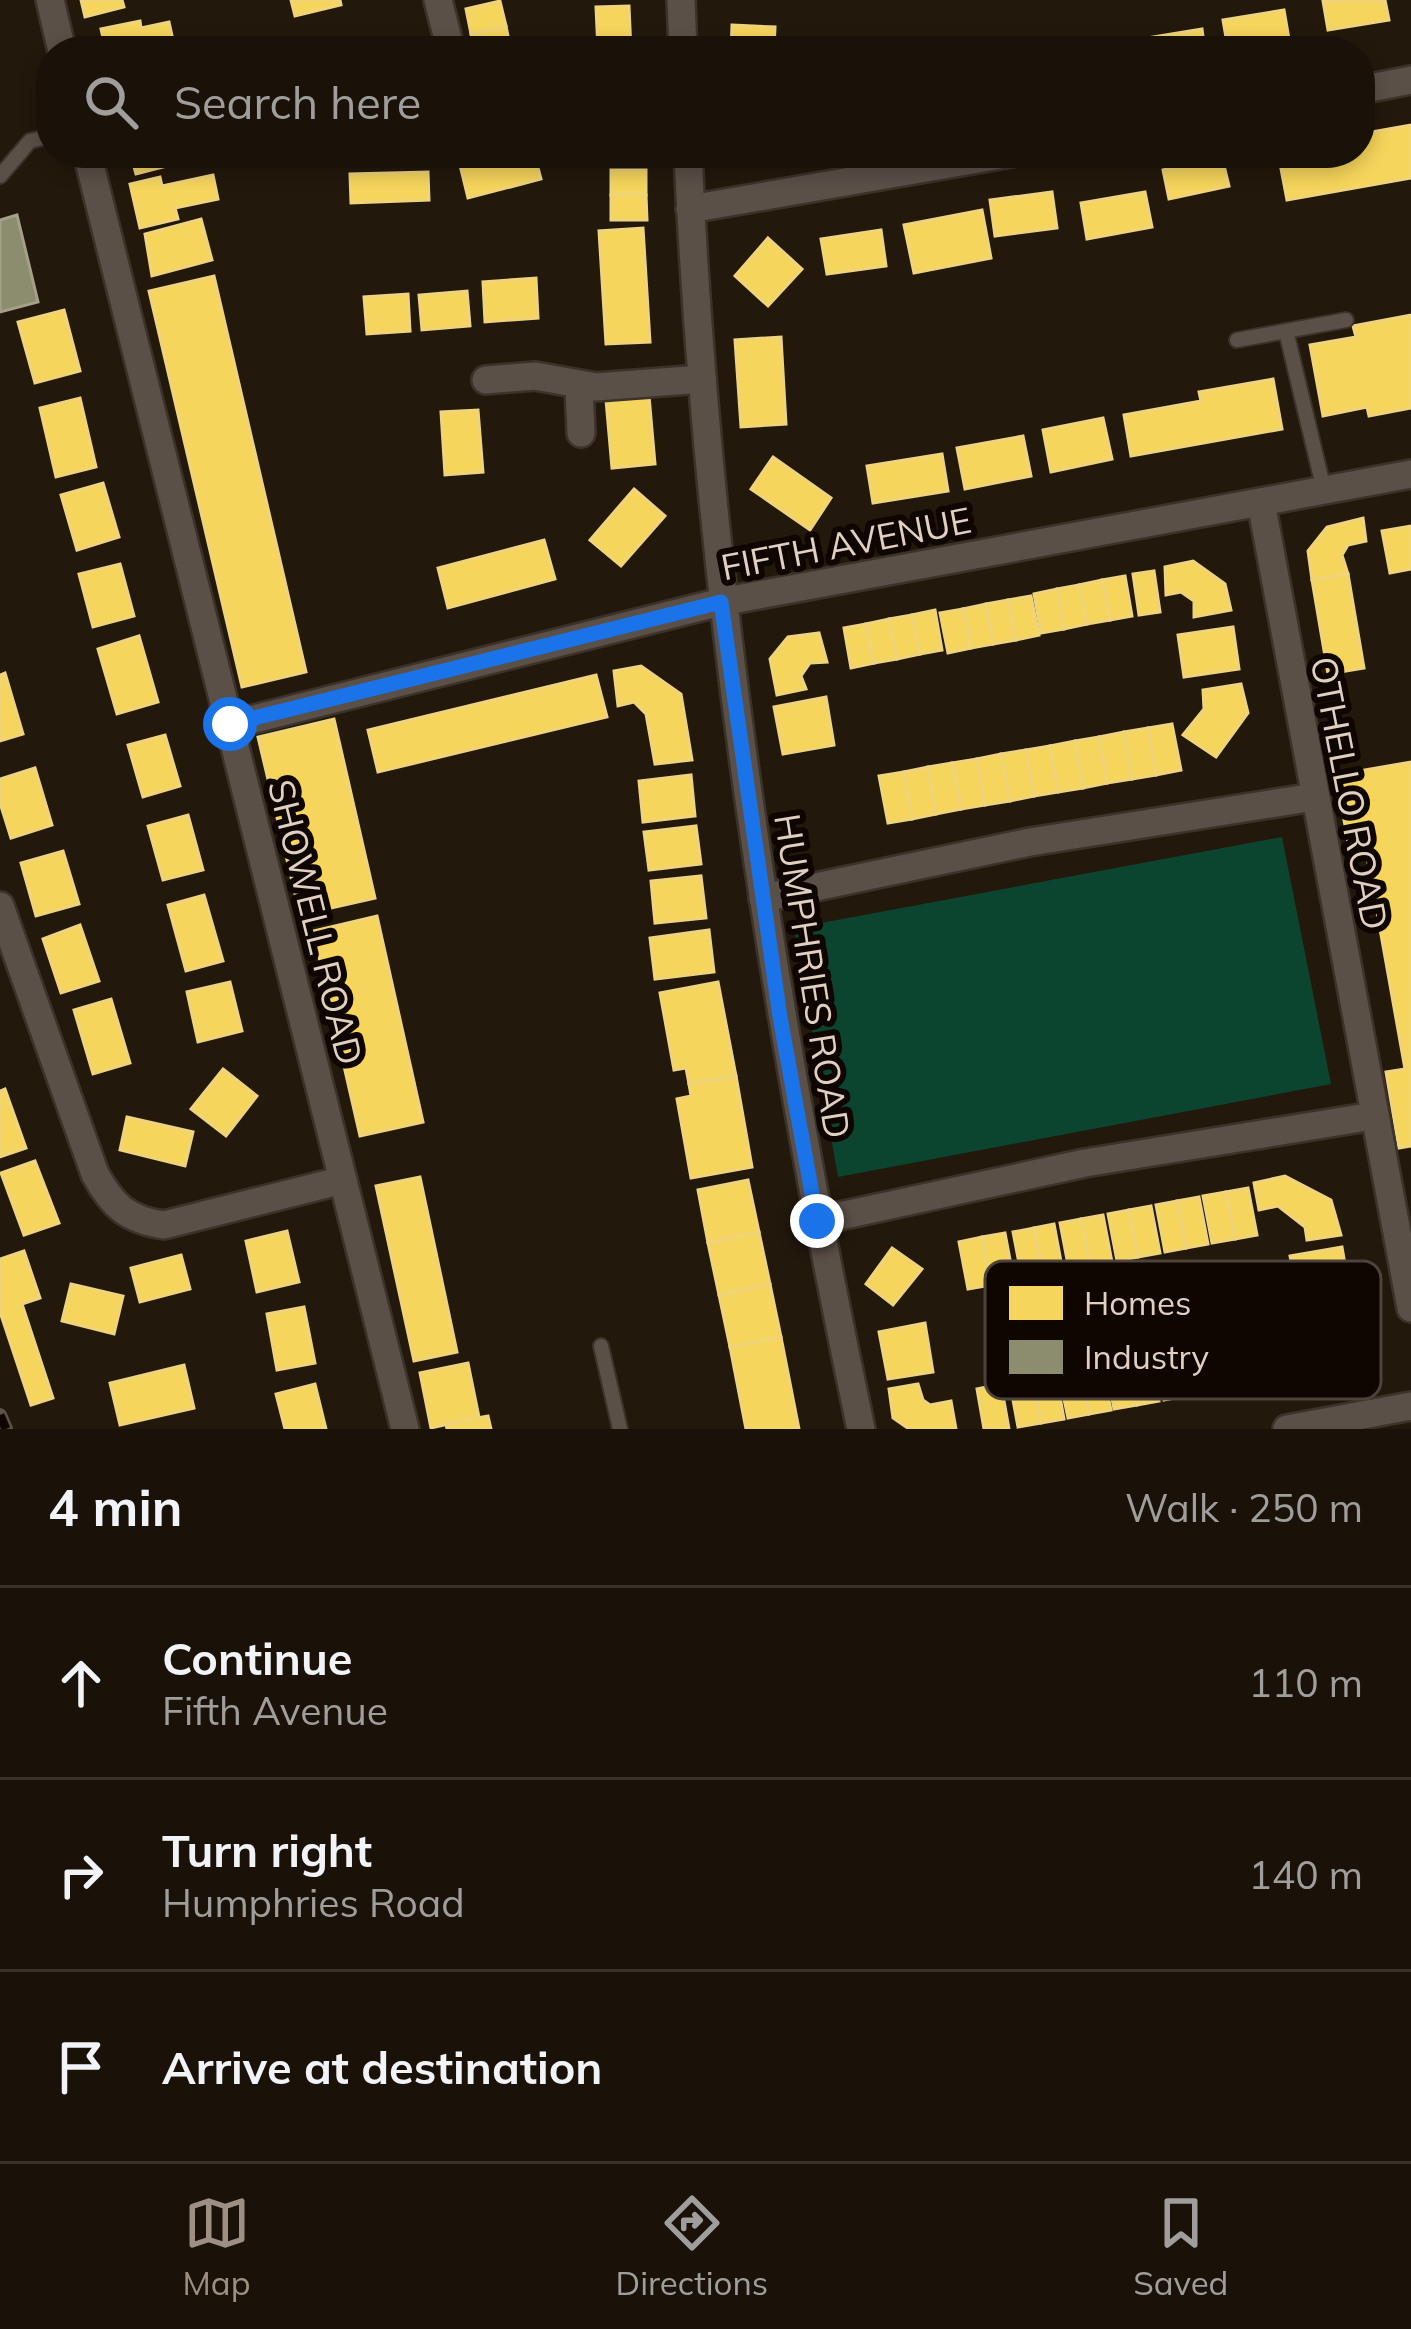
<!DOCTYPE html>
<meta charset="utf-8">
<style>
:root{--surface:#1a1209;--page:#231b12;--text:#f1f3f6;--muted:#9f9e9c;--line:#38322a;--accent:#9d9082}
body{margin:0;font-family:Mulish,sans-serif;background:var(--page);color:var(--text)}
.stop{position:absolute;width:36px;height:36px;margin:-27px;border:9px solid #1a73e8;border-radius:50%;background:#fff}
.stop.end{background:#1a73e8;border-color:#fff;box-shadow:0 3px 12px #0008}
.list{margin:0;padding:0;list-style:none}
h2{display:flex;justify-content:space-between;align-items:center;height:156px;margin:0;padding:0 48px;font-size:51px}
h2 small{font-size:39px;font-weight:400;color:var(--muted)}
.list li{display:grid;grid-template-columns:78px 1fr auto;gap:36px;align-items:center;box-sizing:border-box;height:192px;padding:0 48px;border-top:3px solid var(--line)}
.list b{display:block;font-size:45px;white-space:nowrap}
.list p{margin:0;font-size:39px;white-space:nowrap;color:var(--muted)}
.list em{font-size:39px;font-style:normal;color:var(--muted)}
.icon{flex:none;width:66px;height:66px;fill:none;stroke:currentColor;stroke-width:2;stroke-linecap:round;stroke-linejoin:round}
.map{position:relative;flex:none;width:1411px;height:1429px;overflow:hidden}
.search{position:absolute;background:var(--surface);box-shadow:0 6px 18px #0003;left:36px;right:36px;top:36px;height:132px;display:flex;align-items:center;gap:30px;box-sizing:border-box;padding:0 42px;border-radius:48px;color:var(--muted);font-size:45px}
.sheet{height:732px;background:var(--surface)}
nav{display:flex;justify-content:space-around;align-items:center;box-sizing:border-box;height:168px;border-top:3px solid var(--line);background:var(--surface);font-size:33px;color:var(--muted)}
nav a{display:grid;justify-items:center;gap:6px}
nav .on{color:var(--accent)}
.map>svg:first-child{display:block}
.green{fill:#0b442f}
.homes{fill:#f6d55c;stroke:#efd47b;stroke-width:3}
.industry{fill:#8c8c6e;stroke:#a5a087;stroke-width:3}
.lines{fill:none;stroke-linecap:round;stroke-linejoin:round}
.lane-casing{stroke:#3b322a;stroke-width:18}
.street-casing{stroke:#3b322a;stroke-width:32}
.lane{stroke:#5b5048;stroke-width:14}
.street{stroke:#5b5048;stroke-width:27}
.rail-casing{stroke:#5a5248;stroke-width:14}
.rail{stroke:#0f0601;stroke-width:9;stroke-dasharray:27;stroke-linecap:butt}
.route{stroke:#1a73e8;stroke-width:15}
.labels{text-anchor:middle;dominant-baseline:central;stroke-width:12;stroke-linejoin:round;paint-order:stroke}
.street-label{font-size:36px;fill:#dfd0c2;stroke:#0f0601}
.key{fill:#0f0601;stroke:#4d433b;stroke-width:3}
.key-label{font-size:33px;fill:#dfd0c2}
</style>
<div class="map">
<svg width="1411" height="1429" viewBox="0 0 1411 1429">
<rect width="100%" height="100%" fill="#23180c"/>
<path class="green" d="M1282,837L1331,1084L838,1177L794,928Z"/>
<g class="homes">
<path d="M81,0H122L124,7L85,17Z"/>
<path d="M291,0H340L341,5L295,16Z"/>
<path d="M1385,0L1389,20L1328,30L1323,1Z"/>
<path d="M500,1L506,26L471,34L466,9Z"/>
<path d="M629,6L631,51H598L596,7Z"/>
<path d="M1284,10L1289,39L1228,49L1223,20Z"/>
<path d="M140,21L141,28L169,22L175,49L106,51L101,29Z"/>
<path d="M732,25L775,27L774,51H731Z"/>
<path d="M506,26L511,51H475L471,34Z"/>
<path d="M1202,29L1205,51H1143L1141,39Z"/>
<path d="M1411,125V178L1287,200L1278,153H1360V134Z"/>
<path d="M130,153H189L173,157L175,164L136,174Z"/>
<path d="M505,153H534L541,179L468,198L460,165Z"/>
<path d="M1222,157L1229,186L1169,199L1163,170Z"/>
<rect x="611" y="170" width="35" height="25"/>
<path d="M428,172L429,200L351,203L350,174Z"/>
<path d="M213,175L218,199L175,208L178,219L140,228L130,184L160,177L162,186Z"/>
<path d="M1052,192L1057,228L995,236L990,200Z"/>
<path d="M1145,192L1152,227L1087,239L1081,203Z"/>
<path d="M611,195H646L647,220H611Z"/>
<path d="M982,210L991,258L914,273L904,225Z"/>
<path d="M201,219L212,260L152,276L145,234Z"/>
<path d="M643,228L650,342L606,344L599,231Z"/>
<path d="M881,230L886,266L827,274L821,239Z"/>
<path d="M768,238L802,269L768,306L735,276Z"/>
<path d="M214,276L306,672L242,687L149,291Z"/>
<path d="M536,278L538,318L485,322L483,282Z"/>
<path d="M467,291L470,326L422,330L419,295Z"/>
<path d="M408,294L410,331L367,334L364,297Z"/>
<path d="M64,310L80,371L35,383L18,322Z"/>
<path d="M1411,315V408L1369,416L1367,407L1323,416L1310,345L1356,337L1353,326Z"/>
<path d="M781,337L786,424L741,427L735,340Z"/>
<path d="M1273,379L1282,429L1131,456L1124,415L1201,401L1199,392Z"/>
<path d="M649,396L655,464L612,468L606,400Z"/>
<path d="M80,398L96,467L56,477L40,408Z"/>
<path d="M478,410L483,472L445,475L441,412Z"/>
<path d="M1103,418L1112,459L1051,472L1043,430Z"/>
<path d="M1023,436L1031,476L965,489L957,448Z"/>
<path d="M942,454L948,491L873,503L867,466Z"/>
<path d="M773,457L831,498L810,530L751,489Z"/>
<path d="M103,483L119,537L77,550L61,495Z"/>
<path d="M634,489L665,516L621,566L590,540Z"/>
<path d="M1363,518L1366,541L1348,545L1342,555L1348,574L1312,580L1308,551L1327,527Z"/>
<path d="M1411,526V569L1390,573L1382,531Z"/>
<path d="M544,540L555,579L448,608L438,568Z"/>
<path d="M1193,561L1225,584L1231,610L1194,617V601L1181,592L1166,595L1165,567Z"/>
<path d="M120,564L134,616L93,627L79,574Z"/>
<path d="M1154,571L1160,612L1139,615L1133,574Z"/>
<path d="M1348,574L1364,668L1328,674L1312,580Z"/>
<path d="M1125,576L1132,616L1110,620L1102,580Z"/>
<path d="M1102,580L1110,620L1087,624L1079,585Z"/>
<path d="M1079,585L1087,624L1064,629L1057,589Z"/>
<path d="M1057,589L1064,629L1041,633L1034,594Z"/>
<path d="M1031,596L1039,635L1016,640L1008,600Z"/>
<path d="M1008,600L1016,640L993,644L986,604Z"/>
<path d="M986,604L993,644L971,648L963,609Z"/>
<path d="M963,609L971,648L948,653L940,613Z"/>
<path d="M935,610L942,650L920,654L912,615Z"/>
<path d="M912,615L920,654L897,659L889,619Z"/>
<path d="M889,619L897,659L874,663L866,624Z"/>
<path d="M866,624L874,663L851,668L844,628Z"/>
<path d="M1233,627L1239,669L1184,677L1178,635Z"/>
<path d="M819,633L827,662L810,663L801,676L806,689L777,695L770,659L788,637Z"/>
<path d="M139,636L158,702L117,714L98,649Z"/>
<path d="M641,666L681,694L692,760L655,764L646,714L634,702L618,706L614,671Z"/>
<path d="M5,673L23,734L0,741V675Z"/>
<path d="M596,675L607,717L378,772L368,730Z"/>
<path d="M1241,684L1248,713L1216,757L1183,735L1204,709L1203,690Z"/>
<path d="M826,697L834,745L783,754L774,707Z"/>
<path d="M334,719L375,898L300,915L258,737Z"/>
<path d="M1172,724L1181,770L1156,775L1148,728Z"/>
<path d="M1148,728L1156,775L1132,779L1124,732Z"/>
<path d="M1124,732L1132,779L1107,783L1099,737Z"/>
<path d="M165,735L180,786L143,797L128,745Z"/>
<path d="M1099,737L1107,783L1083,788L1075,741Z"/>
<path d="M1075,741L1083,788L1058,792L1050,746Z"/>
<path d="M1050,746L1058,792L1034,796L1026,750Z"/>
<path d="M1026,750L1034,796L1010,801L1001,754Z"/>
<path d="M1001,754L1010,801L985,805L977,759Z"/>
<path d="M977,759L985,805L961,809L952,763Z"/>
<path d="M1411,762V1146L1399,1148L1386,1072L1405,1069L1365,845L1349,848L1336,775Z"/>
<path d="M952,763L961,809L936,814L928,767Z"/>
<path d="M928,767L936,814L912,819L904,772Z"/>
<path d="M35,768L52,825L11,838L0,803V779Z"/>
<path d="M904,772L912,819L888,823L879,776Z"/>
<path d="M691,775L695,816L643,822L639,781Z"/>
<path d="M188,815L203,870L163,880L148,826Z"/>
<path d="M696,826L701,864L649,870L644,832Z"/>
<path d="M63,851L79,904L36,916L21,863Z"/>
<path d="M701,876L706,918L655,923L651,881Z"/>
<path d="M204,895L223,961L186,971L168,905Z"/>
<path d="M377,916L423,1122L360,1136L313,931Z"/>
<path d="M80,925L99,981L61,993L43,939Z"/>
<path d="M709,930L714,972L655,979L650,938Z"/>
<path d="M230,982L242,1031L198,1042L187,992Z"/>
<path d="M718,982L736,1076L689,1084L686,1068L674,1070L660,993Z"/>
<path d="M111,999L130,1063L93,1074L74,1010Z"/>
<path d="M223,1069L257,1096L226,1136L191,1109Z"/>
<path d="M736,1076L752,1167L691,1178L677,1099L691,1096L689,1084Z"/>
<path d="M5,1089L26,1148L0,1157V1091Z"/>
<path d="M127,1117L193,1132L185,1166L120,1150Z"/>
<path d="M35,1161L59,1223L24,1235L1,1173Z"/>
<path d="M1285,1176L1331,1200L1341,1235L1307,1240L1305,1227L1278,1206L1259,1210L1254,1183Z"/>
<path d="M420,1177L457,1352L414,1361L376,1186Z"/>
<path d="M748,1180L759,1232L708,1243L698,1190Z"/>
<path d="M1248,1188L1257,1235L1235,1239L1226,1192Z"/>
<path d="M1226,1192L1235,1239L1212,1243L1203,1196Z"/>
<path d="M1199,1197L1208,1244L1186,1248L1177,1201Z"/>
<path d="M1177,1201L1186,1248L1165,1252L1156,1205Z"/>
<path d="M1151,1206L1160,1253L1138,1257L1129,1210Z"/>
<path d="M1129,1210L1138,1257L1117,1261L1108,1214Z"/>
<path d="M1103,1215L1112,1262L1090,1266L1081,1219Z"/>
<path d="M1081,1219L1090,1266L1069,1270L1060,1223Z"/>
<path d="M1054,1224L1063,1272L1043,1275L1034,1228Z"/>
<path d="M1034,1228L1043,1275L1022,1279L1013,1232Z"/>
<path d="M287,1231L299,1282L257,1292L246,1241Z"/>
<path d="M759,1232L770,1284L719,1295L708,1243Z"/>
<path d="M1005,1233L1014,1281L991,1285L982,1237Z"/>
<path d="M982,1237L991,1285L968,1289L959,1242Z"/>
<path d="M1342,1247L1350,1294L1299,1303L1290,1256Z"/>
<path d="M892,1248L922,1269L893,1305L866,1284Z"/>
<path d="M24,1251L40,1298L22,1304L53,1398L31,1405L0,1312V1259Z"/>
<path d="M181,1255L190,1289L140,1302L131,1268Z"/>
<path d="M71,1284L123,1296L114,1334L62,1321Z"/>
<path d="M770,1284L781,1337L730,1347L719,1295Z"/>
<path d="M304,1307L315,1363L277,1370L267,1314Z"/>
<path d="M925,1323L933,1372L888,1379L879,1332Z"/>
<path d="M781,1337L799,1429H746L730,1347Z"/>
<path d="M1179,1362L1186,1396L1164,1400L1158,1366Z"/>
<path d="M468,1363L479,1417L431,1428L420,1373Z"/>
<path d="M1152,1363L1159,1401L1137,1405L1130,1367Z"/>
<path d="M184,1365L194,1408L120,1425L110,1383Z"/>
<path d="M1130,1367L1137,1405L1114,1409L1107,1371Z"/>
<path d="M1104,1376L1111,1410L1089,1414L1083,1380Z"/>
<path d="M1057,1380L1064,1419L1041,1423L1034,1385Z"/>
<path d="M1083,1380L1089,1414L1068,1418L1061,1385Z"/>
<path d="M315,1384L326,1429H285L276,1394Z"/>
<path d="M918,1384L923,1400L930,1405L951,1401L956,1429H909L893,1418L889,1389Z"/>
<path d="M1001,1384L1009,1429H984L977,1389Z"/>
<path d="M1034,1385L1041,1423L1018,1427L1011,1389Z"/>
<path d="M488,1416L491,1429H447L446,1424Z"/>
</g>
<path class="industry" d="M17,215L38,302L0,312V220Z"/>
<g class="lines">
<defs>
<g id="lane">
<path d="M0,176L30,141L51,136"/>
<path d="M1286,331L1324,490"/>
<path d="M1237,340L1346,320"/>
<path d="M601,1346L620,1429"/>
</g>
<g id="street">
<path d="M50,0L62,51"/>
<path d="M438,0L451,51"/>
<path d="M681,0L683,51"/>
<path d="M1360,90L1411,80"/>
<path d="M87,153L405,1429"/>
<path d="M688,153C707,583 772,1008 861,1429"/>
<path d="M690,209L1012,153"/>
<path d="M486,380L535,376L596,387L702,379"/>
<path d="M579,386L581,433"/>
<path d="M1261,502L1411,1308"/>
<path d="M230,725L721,602L1411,474"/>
<path d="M763,898L1030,842L1314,797"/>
<path d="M0,906L95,1174C112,1205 127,1220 164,1225L343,1180"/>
<path d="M817,1221L1085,1163L1373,1116"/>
<path d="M1287,1429L1411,1406"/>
</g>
</defs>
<use href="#lane" class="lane-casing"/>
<use href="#street" class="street-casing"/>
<use href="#lane" class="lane"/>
<use href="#street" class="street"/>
<defs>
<path id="rail" d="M0,1415L6,1429"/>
</defs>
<use href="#rail" class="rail-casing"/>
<use href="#rail" class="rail"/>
</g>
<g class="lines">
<path class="route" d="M230,724L721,602L780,1017L817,1221"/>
</g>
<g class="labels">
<g class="street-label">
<text transform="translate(846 543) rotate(-11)">FIFTH AVENUE</text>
<text transform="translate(1350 793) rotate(79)">OTHELLO ROAD</text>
<text transform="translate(316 922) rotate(76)">SHOWELL ROAD</text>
<text transform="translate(813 976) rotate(81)">HUMPHRIES ROAD</text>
</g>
</g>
<rect x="985" y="1261" width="396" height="138" rx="18" class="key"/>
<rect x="1009" y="1286" width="54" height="34" fill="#f6d55c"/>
<rect x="1009" y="1340" width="54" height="34" fill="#8c8c6e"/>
<g class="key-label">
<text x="1084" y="1315">Homes</text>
<text x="1084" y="1369">Industry</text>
</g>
</svg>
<div class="stop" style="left:230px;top:724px"></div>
<div class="stop end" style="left:817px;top:1221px"></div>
<div class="search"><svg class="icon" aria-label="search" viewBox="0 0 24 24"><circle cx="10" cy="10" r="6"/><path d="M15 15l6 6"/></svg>Search here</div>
</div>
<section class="sheet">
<h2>4 min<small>Walk · 250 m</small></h2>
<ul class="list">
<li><svg class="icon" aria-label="ahead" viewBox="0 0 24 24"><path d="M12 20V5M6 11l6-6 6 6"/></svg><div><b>Continue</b><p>Fifth Avenue</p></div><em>110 m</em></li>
<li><svg class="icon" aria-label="right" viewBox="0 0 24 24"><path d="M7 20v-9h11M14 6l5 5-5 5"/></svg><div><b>Turn right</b><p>Humphries Road</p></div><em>140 m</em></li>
<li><svg class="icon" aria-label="arrive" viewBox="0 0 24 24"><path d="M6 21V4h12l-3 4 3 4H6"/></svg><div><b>Arrive at destination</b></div></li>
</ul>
</section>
<nav>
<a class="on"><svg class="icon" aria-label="map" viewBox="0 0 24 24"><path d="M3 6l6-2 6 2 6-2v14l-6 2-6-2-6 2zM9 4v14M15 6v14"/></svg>Map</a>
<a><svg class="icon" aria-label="directions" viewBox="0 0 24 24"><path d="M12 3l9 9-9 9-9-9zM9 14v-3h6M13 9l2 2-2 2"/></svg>Directions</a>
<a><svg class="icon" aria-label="saved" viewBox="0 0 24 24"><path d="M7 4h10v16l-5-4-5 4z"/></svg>Saved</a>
</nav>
